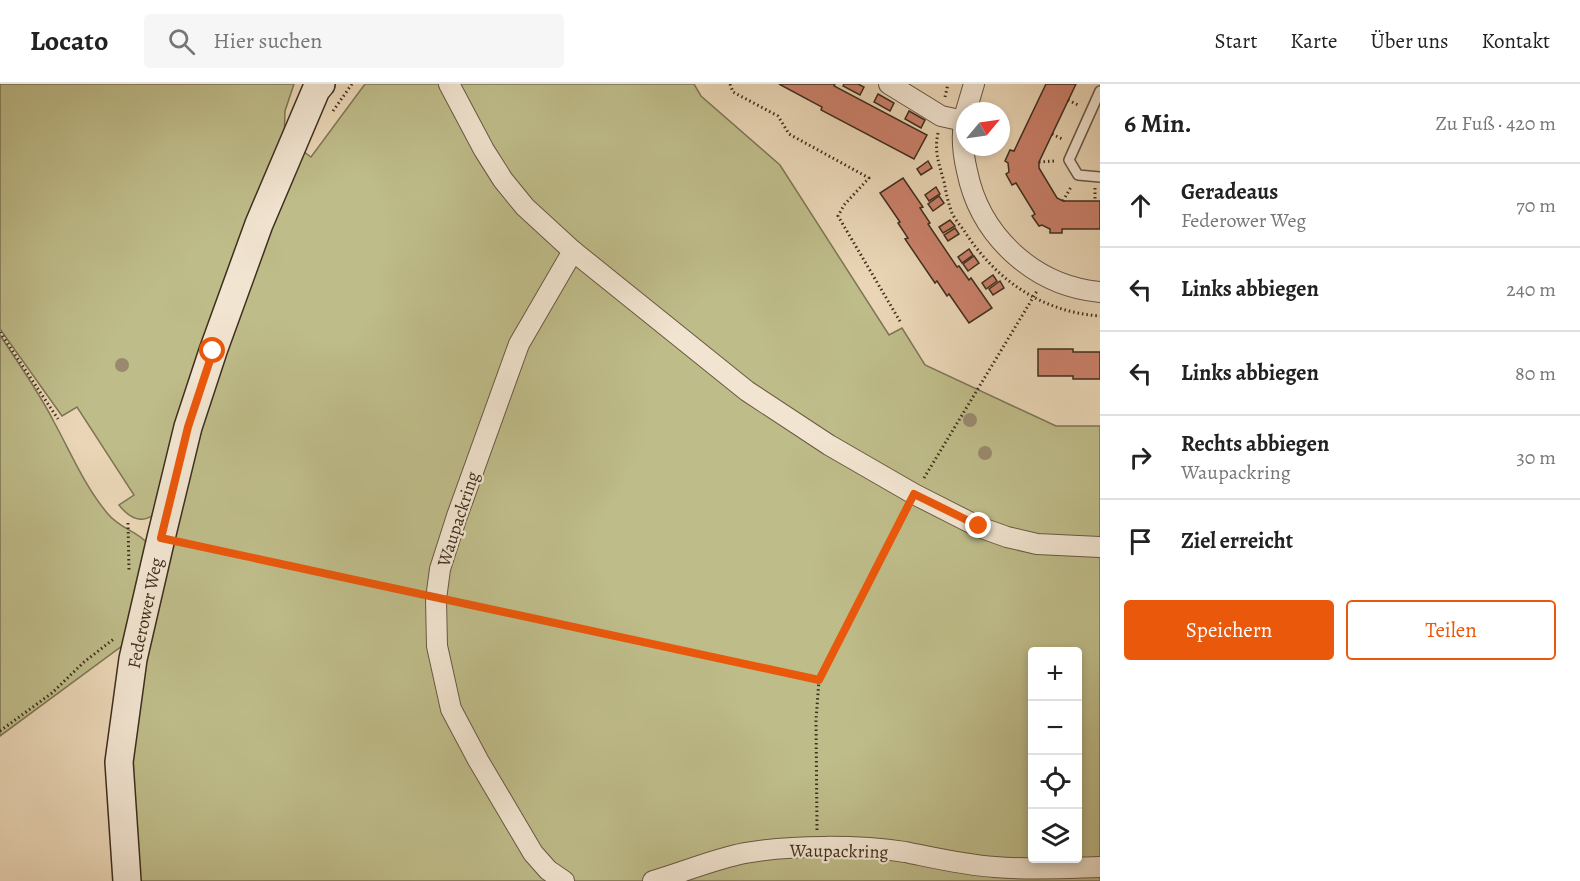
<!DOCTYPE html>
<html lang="de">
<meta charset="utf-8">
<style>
:root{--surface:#fff;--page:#f6f6f6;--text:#222;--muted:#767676;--line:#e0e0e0;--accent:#ea580c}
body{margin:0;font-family:Alegreya,serif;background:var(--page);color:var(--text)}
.controls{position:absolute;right:18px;bottom:18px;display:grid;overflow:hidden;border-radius:6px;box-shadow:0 3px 9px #0003}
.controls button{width:54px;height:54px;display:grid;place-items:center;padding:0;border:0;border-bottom:2px solid var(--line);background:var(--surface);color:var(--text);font:30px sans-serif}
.compass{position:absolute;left:956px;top:18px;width:54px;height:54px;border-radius:50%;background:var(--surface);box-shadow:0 3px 9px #0003;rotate:61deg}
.stop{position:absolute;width:18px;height:18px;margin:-14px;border:4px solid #ea580c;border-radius:50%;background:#fff}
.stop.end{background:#ea580c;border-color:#fff;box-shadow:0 2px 6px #0008}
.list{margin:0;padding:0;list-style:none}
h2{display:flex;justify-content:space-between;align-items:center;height:78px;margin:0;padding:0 24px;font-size:26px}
h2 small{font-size:20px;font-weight:400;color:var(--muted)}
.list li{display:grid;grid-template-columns:39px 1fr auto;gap:18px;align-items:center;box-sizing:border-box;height:84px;padding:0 24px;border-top:2px solid var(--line)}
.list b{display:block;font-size:22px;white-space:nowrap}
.list p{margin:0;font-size:20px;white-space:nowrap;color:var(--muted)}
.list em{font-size:20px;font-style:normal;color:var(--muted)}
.actions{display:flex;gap:12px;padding:18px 24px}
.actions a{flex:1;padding:14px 0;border:2px solid var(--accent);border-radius:6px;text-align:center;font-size:21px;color:var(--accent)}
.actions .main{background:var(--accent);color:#fff}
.icon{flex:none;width:33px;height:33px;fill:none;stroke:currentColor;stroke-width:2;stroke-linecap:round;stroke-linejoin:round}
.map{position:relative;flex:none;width:1100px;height:797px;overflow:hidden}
header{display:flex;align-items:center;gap:36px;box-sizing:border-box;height:84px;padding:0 30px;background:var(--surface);border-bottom:2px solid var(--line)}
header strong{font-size:28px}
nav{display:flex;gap:33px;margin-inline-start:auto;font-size:21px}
.search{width:420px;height:54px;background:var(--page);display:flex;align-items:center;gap:15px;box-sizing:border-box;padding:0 21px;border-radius:6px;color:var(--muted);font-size:22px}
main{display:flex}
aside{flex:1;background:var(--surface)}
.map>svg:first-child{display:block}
.green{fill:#bebc89;stroke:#7e7554;stroke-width:1.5;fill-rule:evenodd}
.building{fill:#cb816b;stroke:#3f2e1e;stroke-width:1.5}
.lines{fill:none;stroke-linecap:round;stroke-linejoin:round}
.lane-casing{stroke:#6a5844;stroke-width:12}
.street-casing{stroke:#6a5844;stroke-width:22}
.secondary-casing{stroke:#3f2e1e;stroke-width:30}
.path{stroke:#3f2e1e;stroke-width:3;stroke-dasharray:1.5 3;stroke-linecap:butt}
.lane{stroke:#f1e4d0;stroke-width:9}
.street{stroke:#f1e4d0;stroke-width:20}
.secondary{stroke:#f1e4d0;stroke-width:27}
.tree{fill:#9a896e}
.route{stroke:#ea580c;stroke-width:8}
.labels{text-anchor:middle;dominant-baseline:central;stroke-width:4.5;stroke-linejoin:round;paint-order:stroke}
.street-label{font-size:18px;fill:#3f2e1e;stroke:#f1e4d0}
</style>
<header>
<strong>Locato</strong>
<div class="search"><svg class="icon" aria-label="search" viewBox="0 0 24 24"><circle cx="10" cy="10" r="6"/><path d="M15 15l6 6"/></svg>Hier suchen</div>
<nav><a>Start</a><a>Karte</a><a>Über uns</a><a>Kontakt</a></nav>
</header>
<main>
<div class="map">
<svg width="1100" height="797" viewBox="0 0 1100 797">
<rect width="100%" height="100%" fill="#ead6b6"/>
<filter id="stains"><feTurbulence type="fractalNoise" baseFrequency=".00333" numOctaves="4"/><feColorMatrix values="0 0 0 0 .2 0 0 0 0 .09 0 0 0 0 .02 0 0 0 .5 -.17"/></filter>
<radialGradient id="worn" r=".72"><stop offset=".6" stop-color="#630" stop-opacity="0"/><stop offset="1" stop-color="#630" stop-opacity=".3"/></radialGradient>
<g class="green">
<path d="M0,0H294L285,27L284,60L156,429C142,441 129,434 119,421L134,411L77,323L62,332L0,245Z"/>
<path d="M365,0H694L701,12L780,81L889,251L902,244L925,281L1056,342H1100V797H133L126,677L168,451L241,209L304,68L311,73ZM1032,568H1078V774H1032Z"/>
<path d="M0,251C18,279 39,308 54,338C71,369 85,403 108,430C120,445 138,447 148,460L130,556L0,652Z"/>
</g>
<g class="building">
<path d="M779,0H835L834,2L927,51L914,75L821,26L822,23Z"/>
<path d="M844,0H858L864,3L860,11L843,2Z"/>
<path d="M1046,0H1076L1039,78V84L1057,114L1063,117H1100V145H1062V149H1050V145L1042,141L1039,142L1032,132L1035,130L1016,99L1012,101L1006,90L1009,88L1008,79L1005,77L1010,66L1014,67Z"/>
<path d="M878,10L894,19L890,27L874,18Z"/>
<path d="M909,27L925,36L921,44L905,35Z"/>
<path d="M928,77L932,84L921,91L917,85Z"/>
<path d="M903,94L923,123L920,124L930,139L928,140L957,183L959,182L969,196L971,194L992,224L969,239L949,210L947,212L937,197L935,199L905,155L908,154L898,139L900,138L880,109Z"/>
<path d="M936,103L940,110L929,117L925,111Z"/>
<path d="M939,112L944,119L933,127L928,120Z"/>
<path d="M950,136L955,142L943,149L939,143Z"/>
<path d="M955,144L959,150L948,157L944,151Z"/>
<path d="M969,165L973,171L962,179L958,173Z"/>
<path d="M974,172L979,179L968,187L963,180Z"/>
<path d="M993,191L997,197L986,205L982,199Z"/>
<path d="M1000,197L1004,204L993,211L989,205Z"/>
<path d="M1038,265H1073V268H1100V295H1073V292H1038Z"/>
</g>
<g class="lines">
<defs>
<path id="lane" d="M1100,7L1069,76L1078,91L1100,93"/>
<g id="street">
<path d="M449,0L484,66L503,96L525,123L573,167L747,307L829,361L914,410L979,443L1007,453L1037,460L1100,463"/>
<path d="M889,0L941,32L964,37"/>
<path d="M966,27L974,0"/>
<path d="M965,32C961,50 963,70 967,87C980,152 1034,202 1100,208"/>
<path d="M564,797L548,786L533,769L478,676L451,625L437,562L436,515L440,485L457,432L519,260L573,167"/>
<path d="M653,797C684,788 714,775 745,769C790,761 860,761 905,768C935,774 964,781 995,783C1030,786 1065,784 1100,783"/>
</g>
<path id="secondary" d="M127,797L119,678L133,575L161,454L188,343L213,267L259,140L316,6L321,0"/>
</defs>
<use href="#lane" class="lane-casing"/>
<use href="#street" class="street-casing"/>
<use href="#secondary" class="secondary-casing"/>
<g class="path">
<path d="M730,0L733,8L778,32L789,50L869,94L844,121L838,132L901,239"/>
<path d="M945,13L948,0"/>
<path d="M1068,16L1080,22"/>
<path d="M333,27L352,0"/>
<path d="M938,49C934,68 939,79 944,98C946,108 948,119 952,129C955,136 961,142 965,148C996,196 1042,228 1100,232"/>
<path d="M1052,50L1064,56"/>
<path d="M1039,78L1055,77"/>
<path d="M1095,104V117"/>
<path d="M1063,117L1071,103"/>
<path d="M0,248L58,335"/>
<path d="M924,394L1037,207"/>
<path d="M128,439L129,486"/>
<path d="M181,459L418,511"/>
<path d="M454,519L819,596"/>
<path d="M0,647L52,609L84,578L115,554"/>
<path d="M817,746L816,636L819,596L906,426"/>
</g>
<use href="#lane" class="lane"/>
<use href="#street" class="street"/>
<use href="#secondary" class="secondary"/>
</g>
<g class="tree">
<circle cx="122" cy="281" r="7"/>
<circle cx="970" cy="336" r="7"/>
<circle cx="985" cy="369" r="7"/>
</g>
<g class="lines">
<path class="route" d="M213,267L188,343L161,454L819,596L914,410L979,442"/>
</g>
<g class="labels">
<g class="street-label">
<text transform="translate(458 435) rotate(-72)">Waupackring</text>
<text transform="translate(145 529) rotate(-78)">Federower Weg</text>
<text transform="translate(839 767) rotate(1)">Waupackring</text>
</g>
</g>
<rect width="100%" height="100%" filter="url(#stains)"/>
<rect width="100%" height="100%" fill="url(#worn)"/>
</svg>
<div class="controls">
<button>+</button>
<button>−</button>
<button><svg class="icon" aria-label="locate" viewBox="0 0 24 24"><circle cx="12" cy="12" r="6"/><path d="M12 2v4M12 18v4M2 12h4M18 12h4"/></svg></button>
<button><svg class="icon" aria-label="layers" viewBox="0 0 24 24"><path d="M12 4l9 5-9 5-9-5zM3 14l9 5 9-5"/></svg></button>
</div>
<svg class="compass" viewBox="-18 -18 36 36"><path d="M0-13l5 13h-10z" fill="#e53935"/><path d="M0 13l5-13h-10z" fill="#767676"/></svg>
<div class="stop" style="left:213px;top:267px"></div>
<div class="stop end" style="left:979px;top:442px"></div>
</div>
<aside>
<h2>6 Min.<small>Zu Fuß · 420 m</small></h2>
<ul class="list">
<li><svg class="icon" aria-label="ahead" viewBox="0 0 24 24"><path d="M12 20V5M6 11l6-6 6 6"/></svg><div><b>Geradeaus</b><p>Federower Weg</p></div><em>70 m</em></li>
<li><svg class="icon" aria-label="left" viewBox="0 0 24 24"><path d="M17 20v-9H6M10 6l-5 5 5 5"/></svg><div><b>Links abbiegen</b></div><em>240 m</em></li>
<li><svg class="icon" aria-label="left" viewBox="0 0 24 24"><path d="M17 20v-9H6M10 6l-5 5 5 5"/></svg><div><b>Links abbiegen</b></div><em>80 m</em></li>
<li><svg class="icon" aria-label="right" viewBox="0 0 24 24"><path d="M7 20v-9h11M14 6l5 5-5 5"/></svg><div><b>Rechts abbiegen</b><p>Waupackring</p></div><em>30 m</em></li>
<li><svg class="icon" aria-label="arrive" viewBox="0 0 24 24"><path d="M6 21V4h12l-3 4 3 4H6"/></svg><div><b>Ziel erreicht</b></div></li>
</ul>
<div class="actions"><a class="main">Speichern</a><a>Teilen</a></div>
</aside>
</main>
